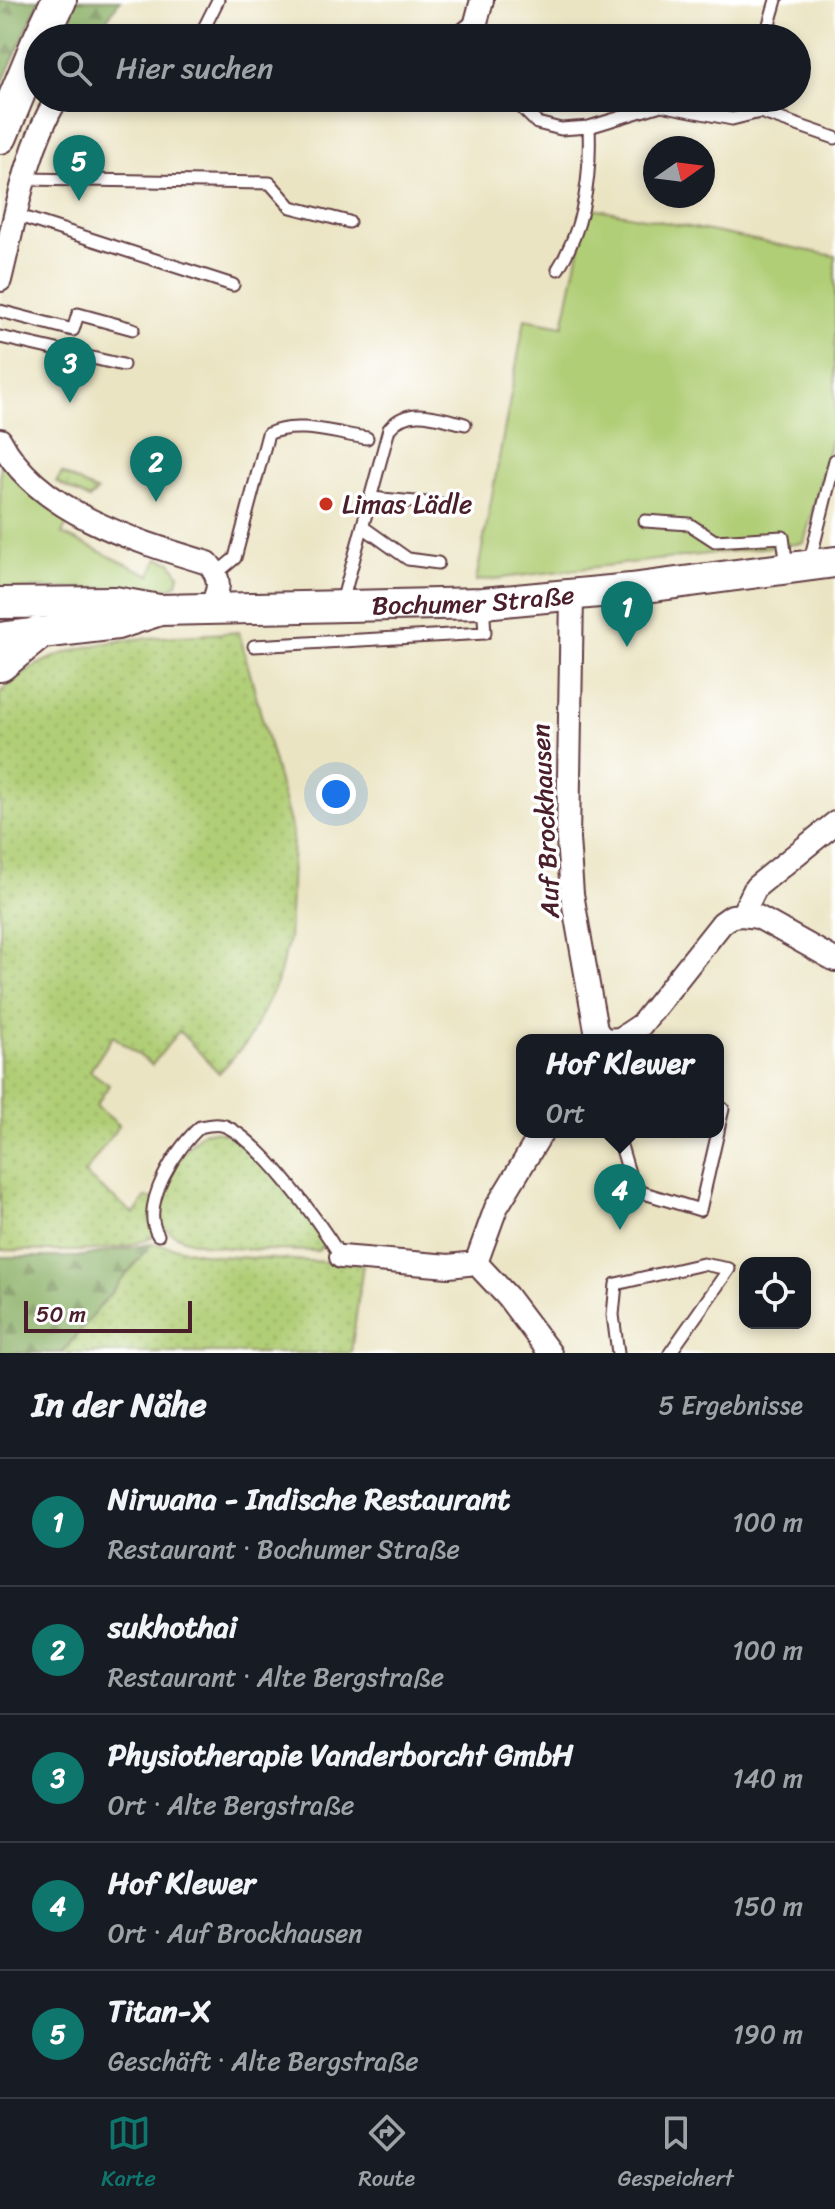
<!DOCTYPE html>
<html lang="de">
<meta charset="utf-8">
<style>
:root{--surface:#171b24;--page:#242831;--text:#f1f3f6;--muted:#9ea1a6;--line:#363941;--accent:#0f766e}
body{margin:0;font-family:Sriracha,sans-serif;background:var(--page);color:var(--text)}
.controls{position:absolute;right:24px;bottom:24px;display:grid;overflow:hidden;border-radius:16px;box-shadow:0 4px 12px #0003}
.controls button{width:72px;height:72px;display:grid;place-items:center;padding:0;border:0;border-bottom:2px solid var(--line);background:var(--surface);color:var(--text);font:40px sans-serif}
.compass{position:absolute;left:643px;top:136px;width:72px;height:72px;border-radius:50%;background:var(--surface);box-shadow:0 4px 12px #0003;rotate:76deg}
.scale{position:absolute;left:24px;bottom:20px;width:168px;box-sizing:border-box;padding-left:8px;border:4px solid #4a1f2b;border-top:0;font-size:22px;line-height:28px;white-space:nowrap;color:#4a1f2b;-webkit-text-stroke:6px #fff;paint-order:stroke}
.you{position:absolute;left:336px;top:794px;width:28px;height:28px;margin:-20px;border:6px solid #fff;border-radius:50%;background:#1a73e8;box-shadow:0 0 0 12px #1a73e833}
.badge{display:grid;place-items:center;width:52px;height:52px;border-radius:50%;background:var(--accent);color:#fff;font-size:26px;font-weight:700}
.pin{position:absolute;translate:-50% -66px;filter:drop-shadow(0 2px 4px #0008)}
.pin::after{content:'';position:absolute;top:42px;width:28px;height:24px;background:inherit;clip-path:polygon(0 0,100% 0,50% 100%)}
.popup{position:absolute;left:516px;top:1034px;width:208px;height:104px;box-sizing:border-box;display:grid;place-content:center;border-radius:16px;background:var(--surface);filter:drop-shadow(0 2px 6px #0005);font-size:26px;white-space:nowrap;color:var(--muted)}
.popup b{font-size:30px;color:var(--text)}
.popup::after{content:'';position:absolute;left:50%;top:100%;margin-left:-16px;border:16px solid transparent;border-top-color:var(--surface)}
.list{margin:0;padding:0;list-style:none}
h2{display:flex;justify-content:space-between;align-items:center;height:104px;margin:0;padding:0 32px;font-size:34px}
h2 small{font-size:26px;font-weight:400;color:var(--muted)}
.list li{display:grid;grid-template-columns:52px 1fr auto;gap:24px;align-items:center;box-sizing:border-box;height:128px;padding:0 32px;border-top:2px solid var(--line)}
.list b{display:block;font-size:30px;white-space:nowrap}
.list p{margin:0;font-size:26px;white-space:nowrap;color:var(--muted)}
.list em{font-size:26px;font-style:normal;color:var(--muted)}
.icon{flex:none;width:44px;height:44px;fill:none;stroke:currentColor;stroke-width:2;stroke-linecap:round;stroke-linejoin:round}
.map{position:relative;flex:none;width:835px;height:1353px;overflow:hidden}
.search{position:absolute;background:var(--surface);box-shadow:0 4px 12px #0003;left:24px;right:24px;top:24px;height:88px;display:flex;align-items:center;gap:20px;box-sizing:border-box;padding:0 28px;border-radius:44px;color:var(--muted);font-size:30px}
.sheet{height:744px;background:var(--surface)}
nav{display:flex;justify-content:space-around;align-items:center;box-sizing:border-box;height:112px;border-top:2px solid var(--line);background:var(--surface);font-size:22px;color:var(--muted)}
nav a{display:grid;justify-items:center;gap:4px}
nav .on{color:var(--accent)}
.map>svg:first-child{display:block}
.grass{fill:url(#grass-dots);stroke:#7d7650;stroke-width:2}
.forest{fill:url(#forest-firs);stroke:#6b6849;stroke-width:2}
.park{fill:#b0ce76;stroke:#7d7650;stroke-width:2}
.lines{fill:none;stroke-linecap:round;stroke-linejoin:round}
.service-casing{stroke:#623d42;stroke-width:15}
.minor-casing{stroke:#623d42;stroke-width:26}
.secondary-casing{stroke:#623d42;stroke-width:34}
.primary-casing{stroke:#623d42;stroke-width:38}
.service{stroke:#fff;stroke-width:11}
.minor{stroke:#fff;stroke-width:22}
.secondary{stroke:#fff;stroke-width:30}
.primary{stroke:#fff;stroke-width:34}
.poi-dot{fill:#c8321e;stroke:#fff;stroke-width:3}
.labels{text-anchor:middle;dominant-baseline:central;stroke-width:7;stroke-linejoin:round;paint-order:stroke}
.poi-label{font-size:26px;fill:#4a1f2b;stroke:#fff;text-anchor:start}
.street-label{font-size:26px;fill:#4a1f2b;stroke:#fff}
</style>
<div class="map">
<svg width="835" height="1353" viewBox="0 0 835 1353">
<defs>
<pattern id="grass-dots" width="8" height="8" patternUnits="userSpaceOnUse" patternTransform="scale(2)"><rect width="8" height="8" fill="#b0ce76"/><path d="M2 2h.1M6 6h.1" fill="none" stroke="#99b066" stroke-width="1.8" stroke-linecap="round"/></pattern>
<pattern id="forest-firs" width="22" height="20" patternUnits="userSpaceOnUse" patternTransform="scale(2)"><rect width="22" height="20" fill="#8cb167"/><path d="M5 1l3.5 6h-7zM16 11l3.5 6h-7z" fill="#748f55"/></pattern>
</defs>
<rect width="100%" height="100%" fill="#fff"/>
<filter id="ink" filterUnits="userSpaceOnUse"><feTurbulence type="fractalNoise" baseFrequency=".0125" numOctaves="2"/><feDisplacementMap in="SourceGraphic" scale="16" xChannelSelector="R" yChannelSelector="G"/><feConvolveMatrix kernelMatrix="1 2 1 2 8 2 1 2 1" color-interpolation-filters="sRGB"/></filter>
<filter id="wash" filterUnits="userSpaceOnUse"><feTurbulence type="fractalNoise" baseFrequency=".006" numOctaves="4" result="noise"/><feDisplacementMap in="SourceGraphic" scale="32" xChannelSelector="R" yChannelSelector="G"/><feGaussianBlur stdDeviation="1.8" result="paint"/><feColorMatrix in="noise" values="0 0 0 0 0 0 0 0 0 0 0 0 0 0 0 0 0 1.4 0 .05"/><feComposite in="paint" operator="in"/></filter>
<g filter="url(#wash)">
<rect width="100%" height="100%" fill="#ebe4c3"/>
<g class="grass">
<path d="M62,473L97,492L89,499L56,482Z"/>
<path d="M239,632L293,834L289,939L277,983L248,1041L219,1073L179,1031L152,1065L113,1036L90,1071L109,1085L96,1106L119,1125L84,1174L134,1214L146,1197L154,1199L156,1234C128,1256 37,1251 0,1250V694C54,632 163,639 239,632Z"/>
<path d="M205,1131C216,1131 225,1132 234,1139C254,1154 321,1224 324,1245L318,1251C280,1249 180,1256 159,1221C161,1185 176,1153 205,1131Z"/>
<path d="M151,1243L217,1256L363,1264L351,1353H62Z"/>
</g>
<g class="forest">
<path d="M0,0H40L0,88Z"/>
<path d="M71,0H120L94,38H55Z"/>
<path d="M151,1244L62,1353H0V1257H77Z"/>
</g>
<g class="park">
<path d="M588,207L835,256V425L804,543L476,581L525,319L563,326Z"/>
<path d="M0,460L24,489L69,519L62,534L150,575L158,558L171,562L179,574L177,584L169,588L0,589Z"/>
</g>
</g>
<g filter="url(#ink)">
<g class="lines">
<defs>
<g id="service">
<path d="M199,38L218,0"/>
<path d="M765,38L776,0"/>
<path d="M512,98L537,123L561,129L589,127L661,105L732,119L760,112L835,138"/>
<path d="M758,98L760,112"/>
<path d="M713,115L716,98"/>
<path d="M26,179L270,183L291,207L349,222"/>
<path d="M16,215L233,285"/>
<path d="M558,269C584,228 591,175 589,127"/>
<path d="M0,311L73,330L78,314L133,329"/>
<path d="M0,337L123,365"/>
<path d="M371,498L460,506"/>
<path d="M645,521L689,524L715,541L783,537L787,567"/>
<path d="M363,527L408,559L438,563"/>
<path d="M809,564L835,460"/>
<path d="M217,573L235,558L268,434C296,420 337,434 367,438"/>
<path d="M342,602L389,429C408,405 438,418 465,424"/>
<path d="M254,646L485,633L483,603"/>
<path d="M718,1105L723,1109L718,1130"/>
<path d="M617,1132L634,1190L700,1210L718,1132"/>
<path d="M158,1235C139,1205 177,1147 200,1127C208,1125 217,1123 225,1126C262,1142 320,1223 341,1257"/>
<path d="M618,1353L613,1315L616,1284L703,1264L729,1269L670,1353"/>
</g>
<g id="minor">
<path d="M460,38L475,26L482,0"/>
<path d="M0,280C15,220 25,152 57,98"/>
<path d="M0,440C37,512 135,541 208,563C223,580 219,591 209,610"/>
<path d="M572,595L568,839L572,894L596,1030L604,1040"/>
<path d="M742,915L758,917L835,960"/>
<path d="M604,1040L620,1039L641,1025L722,923L732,916L742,915L756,887L835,823"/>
<path d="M341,1257L449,1266L476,1263L496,1208L542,1132"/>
<path d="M476,1263L507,1296L550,1353"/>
</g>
<g id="secondary">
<path id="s1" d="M0,603L115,602L159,610L483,603L631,589L835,562"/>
<path d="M0,638L117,624L157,611"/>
</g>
<g id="primary">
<path d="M41,38L59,0"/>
<path d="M0,136L38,44"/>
<path d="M0,664L37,634"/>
</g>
</defs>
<use href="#service" class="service-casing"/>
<use href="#minor" class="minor-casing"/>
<use href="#secondary" class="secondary-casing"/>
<use href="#primary" class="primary-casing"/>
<use href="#service" class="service"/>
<use href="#minor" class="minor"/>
<use href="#secondary" class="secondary"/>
<use href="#primary" class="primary"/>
</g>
</g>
<circle class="poi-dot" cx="326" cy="504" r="8"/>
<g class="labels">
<g class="poi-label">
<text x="342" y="504">Limas Lädle</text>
</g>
<g class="street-label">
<text stroke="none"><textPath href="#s1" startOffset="474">Bochumer Straße</textPath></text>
<text transform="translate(545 821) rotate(-93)">Auf Brockhausen</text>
</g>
</g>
</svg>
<div class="controls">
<button><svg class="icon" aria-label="locate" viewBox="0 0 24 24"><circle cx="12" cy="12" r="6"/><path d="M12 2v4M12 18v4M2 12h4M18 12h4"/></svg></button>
</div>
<svg class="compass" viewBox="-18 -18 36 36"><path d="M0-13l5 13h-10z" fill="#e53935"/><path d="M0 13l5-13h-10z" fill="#9ea1a6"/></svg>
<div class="scale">50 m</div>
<div class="you"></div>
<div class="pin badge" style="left:627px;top:647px">1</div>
<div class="pin badge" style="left:156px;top:502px">2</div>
<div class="pin badge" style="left:70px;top:403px">3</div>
<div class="pin badge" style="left:620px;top:1230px">4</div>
<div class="popup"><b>Hof Klewer</b>Ort</div>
<div class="pin badge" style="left:79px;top:201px">5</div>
<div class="search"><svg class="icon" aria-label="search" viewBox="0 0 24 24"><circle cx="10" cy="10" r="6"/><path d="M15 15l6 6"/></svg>Hier suchen</div>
</div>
<section class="sheet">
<h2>In der Nähe<small>5 Ergebnisse</small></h2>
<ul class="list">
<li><span class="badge">1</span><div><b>Nirwana - Indische Restaurant</b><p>Restaurant · Bochumer Straße</p></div><em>100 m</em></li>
<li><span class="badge">2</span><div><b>sukhothai</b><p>Restaurant · Alte Bergstraße</p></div><em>100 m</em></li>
<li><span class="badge">3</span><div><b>Physiotherapie Vanderborcht GmbH</b><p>Ort · Alte Bergstraße</p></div><em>140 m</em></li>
<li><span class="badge">4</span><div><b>Hof Klewer</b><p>Ort · Auf Brockhausen</p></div><em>150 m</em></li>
<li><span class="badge">5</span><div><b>Titan-X</b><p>Geschäft · Alte Bergstraße</p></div><em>190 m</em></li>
</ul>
</section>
<nav>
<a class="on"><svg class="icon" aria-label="map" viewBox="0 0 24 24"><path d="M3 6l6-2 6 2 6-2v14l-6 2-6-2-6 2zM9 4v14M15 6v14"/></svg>Karte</a>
<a><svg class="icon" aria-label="directions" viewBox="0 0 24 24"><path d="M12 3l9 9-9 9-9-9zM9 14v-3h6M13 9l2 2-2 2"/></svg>Route</a>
<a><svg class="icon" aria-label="saved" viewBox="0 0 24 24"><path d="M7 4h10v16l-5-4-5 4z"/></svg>Gespeichert</a>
</nav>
